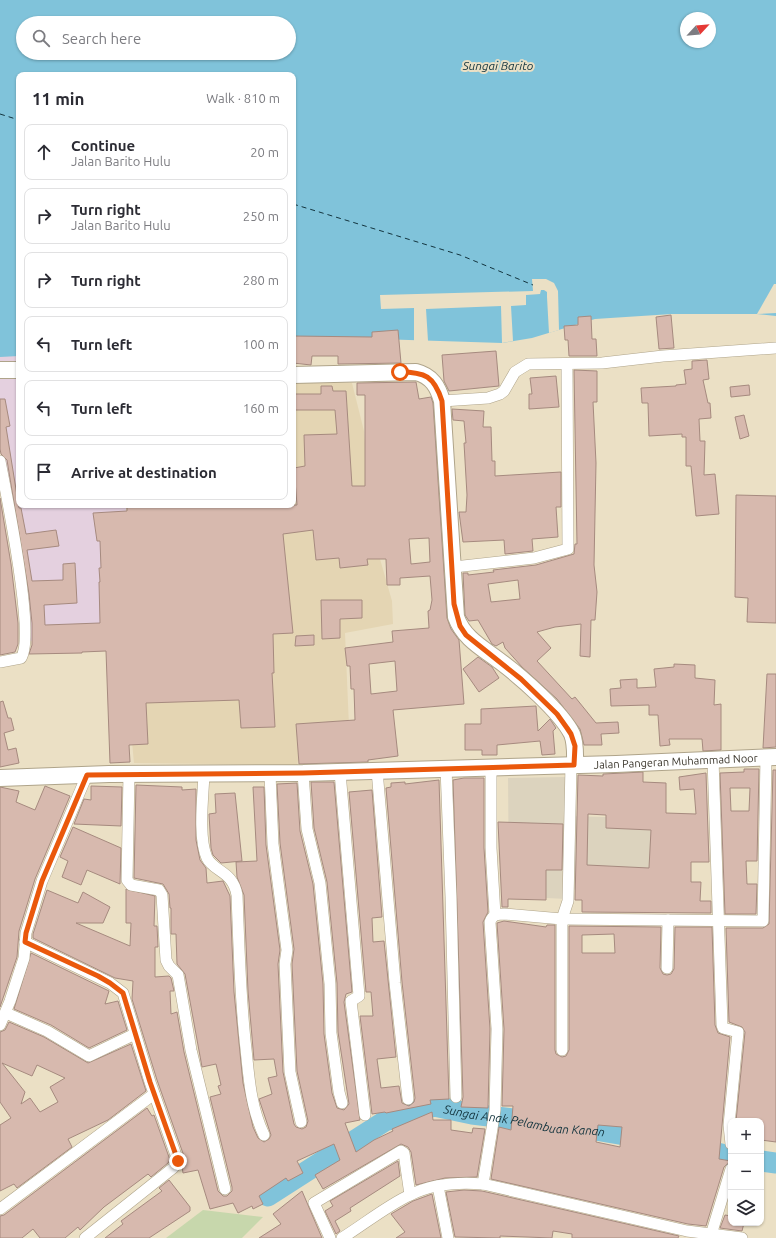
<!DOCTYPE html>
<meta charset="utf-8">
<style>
:root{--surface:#fff;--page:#f7f7f7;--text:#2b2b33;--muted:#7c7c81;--line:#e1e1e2}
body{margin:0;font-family:Ubuntu,sans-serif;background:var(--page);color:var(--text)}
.controls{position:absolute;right:12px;bottom:12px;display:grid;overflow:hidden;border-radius:8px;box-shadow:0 1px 3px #0004}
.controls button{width:36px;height:36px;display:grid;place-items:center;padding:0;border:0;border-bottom:1px solid var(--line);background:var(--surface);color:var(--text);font:20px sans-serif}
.compass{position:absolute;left:680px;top:12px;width:36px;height:36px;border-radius:50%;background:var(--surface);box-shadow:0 1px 3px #0004;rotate:64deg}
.stop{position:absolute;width:12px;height:12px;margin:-9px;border:3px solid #ea580c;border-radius:50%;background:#fff}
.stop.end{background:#ea580c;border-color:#fff;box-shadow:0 1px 4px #0008}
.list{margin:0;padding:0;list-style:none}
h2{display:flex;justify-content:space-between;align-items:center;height:52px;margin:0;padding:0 16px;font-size:17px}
h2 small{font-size:13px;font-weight:400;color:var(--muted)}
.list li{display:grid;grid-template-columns:26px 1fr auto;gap:12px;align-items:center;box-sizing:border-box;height:56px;margin:0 8px 8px;padding:0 8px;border:1px solid var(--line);border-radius:8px}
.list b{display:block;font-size:15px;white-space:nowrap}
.list p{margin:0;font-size:13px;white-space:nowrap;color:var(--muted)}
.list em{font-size:13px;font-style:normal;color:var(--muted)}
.icon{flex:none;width:22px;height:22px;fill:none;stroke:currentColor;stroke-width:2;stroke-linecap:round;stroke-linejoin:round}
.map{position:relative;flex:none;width:776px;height:1238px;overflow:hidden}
.search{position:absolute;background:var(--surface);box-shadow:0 1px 3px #0004;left:16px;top:16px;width:280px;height:44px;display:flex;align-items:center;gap:10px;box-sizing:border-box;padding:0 14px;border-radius:22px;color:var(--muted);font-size:15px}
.panel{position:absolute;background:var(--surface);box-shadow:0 1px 3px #0004;left:16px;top:72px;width:280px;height:436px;border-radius:8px}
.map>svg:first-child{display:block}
.commercial{fill:#e4d0df}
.built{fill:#e4d5b3}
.education{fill:#dcd3be}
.green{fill:#c7d7ac}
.water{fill:#80c3da;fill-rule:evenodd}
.pier{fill:#ebe0c5}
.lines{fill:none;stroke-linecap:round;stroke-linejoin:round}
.river{stroke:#80c3da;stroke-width:21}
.ferry{stroke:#13343e;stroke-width:1;stroke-dasharray:5 4;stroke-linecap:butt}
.building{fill:#d7b9ae;stroke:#a68a7f;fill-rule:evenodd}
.street-casing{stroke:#afa48a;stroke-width:12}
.secondary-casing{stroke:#afa48a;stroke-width:18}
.street{stroke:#fff;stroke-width:11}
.secondary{stroke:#fff;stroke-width:16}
.route{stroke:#ea580c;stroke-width:5}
.labels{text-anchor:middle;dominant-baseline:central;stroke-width:4;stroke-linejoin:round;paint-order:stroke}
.street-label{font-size:11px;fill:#39342a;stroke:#ebe0c5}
.water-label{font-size:12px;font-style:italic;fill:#13343e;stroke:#ebe0c5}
</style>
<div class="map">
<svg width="776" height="1238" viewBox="0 0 776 1238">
<rect width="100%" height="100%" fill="#ebe0c5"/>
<path class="commercial" d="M19,348V505H126L130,630L30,641L25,581L0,428V357Z"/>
<path class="built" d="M293,383H352L364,431L372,531L392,601L393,624L345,633L350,750L299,753L297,767L287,765L134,763L128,699L130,630L126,505H293Z"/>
<g class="education">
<path d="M565,777L566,899L509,896L508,778Z"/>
<path d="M568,816L672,819L669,898L567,889Z"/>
</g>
<path class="green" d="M203,1210L263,1217L242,1238H166Z"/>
<path class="water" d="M0,0H776V316L757,314H672L595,319L532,338L502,343L378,339L293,346V75H19V356L0,357ZM686,18H710V42H686ZM23,23H289V53H23Z"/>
<g class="pier">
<path d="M532,279H546L554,283L558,291L559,330L549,333L547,297V292L544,290H541L540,294L526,295V305L511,306L513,341L502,343L501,306L426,309L428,341H414V308L381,309L380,295L533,291Z"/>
<path d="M774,284H776V313L757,314Z"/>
</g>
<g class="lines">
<g class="river">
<path d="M693,1148L731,1156"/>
<path d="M761,1161L776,1163"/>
<path id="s1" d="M268,1196L385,1121L434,1106L472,1114L513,1119L554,1128L595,1130L648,1139"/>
</g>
<g class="ferry">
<path d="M0,114L19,120"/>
<path d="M293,204L460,255L533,285"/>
</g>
</g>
<g class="building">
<path d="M671,315L674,348L659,349L656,317Z"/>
<path d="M591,316L592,339H596L597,356H569L568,340H565L564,326L578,325V317Z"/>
<path d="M398,330L401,363L338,364V356H312L311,365L293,363V336L372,337V332Z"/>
<path d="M496,351L499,386L449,391L444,381L442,355Z"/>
<path d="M707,360L709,379L703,380L708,403H710L711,418L699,419L700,441H705L704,475L715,474L719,514L696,516L691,466H686V437H682V434L649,436L648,403H642L641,388L676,386V385L686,384L684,370L692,369V361Z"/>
<path d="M574,370L597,371V402H593L596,463L594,565L597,592L595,620H591L590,657L580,656L581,624L555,627L537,632L551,648L537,661L572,699L575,697L596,723L618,722L619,733L601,734L602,745H584L580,729L557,699L522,667L505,648L503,642L496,646L492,644L478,620L469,621L465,615L463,573H468V575L494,572L493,570L536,565L574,554L575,544H577ZM518,580L520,599L491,602L488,584Z"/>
<path d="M556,376L559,407L529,409V394H532L530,378Z"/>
<path d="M415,382H416L419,399L431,397L433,403L447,618L451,629L459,640L464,704L393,710L398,756L368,760V762L299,764L296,724L355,720L354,689H351L350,666H347L345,648L393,642L392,631L429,628L428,611L430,610L432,600L430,576L400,578V585H387L386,559H367L368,565L340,568L339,558L316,560L313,530L283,534L293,633L273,634L274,673H272L275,727L241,728L239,700L146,703L148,744L129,745L130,762L110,763L106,651L82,652V653L29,654L32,645V623L29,594L7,460L1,454L0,449V399H5L10,426L6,427L19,508H21L26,534L56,530L59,546L27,550L32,581L63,580V564L75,563L77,603L44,605L45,625L100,623L99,582H100L99,568H101L100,541H97L93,513L127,511V505H297L294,468L305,466L304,435L337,434L335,410H293V394H321V386H332L333,391H346L352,486H365V395H357V383ZM429,538L430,562L411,564L409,539ZM395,661L397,691L371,694L369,664Z"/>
<path d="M749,385L750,395L731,397L730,387Z"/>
<path d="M452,409L484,411L483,427H491L492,461H495V476L561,472V507H556L558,537L532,539L533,551L505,554L504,540L463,542L459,512H466L467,495L464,443H466L464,421L453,420Z"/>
<path d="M744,415L749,436L740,439L735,417Z"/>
<path d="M736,495L776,496V623L747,622L748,598L735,597Z"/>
<path d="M0,498L11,564L18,623V644L15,652L0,655Z"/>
<path d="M321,600H362V618L340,619V638L322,639Z"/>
<path d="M314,635V645L295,646L296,636Z"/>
<path d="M478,657L492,667L499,678L479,692L463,669Z"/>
<path d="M674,664L695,665V678L715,680L714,705L721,704V750L703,751L702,739H669L670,745L660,746L658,715H649V705L611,706L610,689L621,688L620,680L637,679V688L656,687L654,669L674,667Z"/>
<path d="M767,674H776V747L763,748Z"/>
<path d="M3,701L8,718H11L14,730L4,733L8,750L16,748L19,763L0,767V702Z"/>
<path d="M536,706L538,731L550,719L556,728L553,731L555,754L542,755L540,741L497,745V755H482V750H465V724H481V709Z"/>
<path d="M744,769H759L757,861H746L747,884H757L756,914H725L720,773L744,772ZM730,788H750L749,811H731Z"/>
<path d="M773,770H776V1142L761,1140V1121H736L745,1032L742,1027L729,1022L726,928H763L769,924Z"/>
<path d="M643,772V782L666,783V813L696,814L694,789L680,790L679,777L706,773L709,862H691V882H701L700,901H711V913L582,912V900H575L578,775L603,776V774ZM588,814L606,815V828L651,830L649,868L587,865Z"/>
<path d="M464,778H484V848L488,912L483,922L490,1029L488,1108L461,1107L463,1097L453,780Z"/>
<path d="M439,780L449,1099L430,1100L431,1104L386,1113L385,1112L372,1114L360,1016H373L371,992H366L349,792L372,790L382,917L372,918L373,942L384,941L396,1057L377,1059L381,1088L399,1086L402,1103L409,1106L414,1102L415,1098L402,982L386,788L391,787V783L405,782V784Z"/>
<path d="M311,782H334L352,992L346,994L344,1002L360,1120L345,1123L356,1152L374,1140L393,1131L392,1129L432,1112L433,1120H451V1130L472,1133L473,1128L485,1129L477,1177L445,1178L416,1185L411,1152L408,1147L401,1144L323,1189L315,1175L340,1160L334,1144L297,1161L303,1173L288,1181L286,1178L259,1196L263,1204L253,1209L252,1206L238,1213L233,1203L210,1209L198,1170L183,1173L182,1167L185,1159L157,1080L132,999L133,981L115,978L33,938V934L47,890L78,903L83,892L110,907L103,923H76L130,946L131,923H126V889L155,896L154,926H157L158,947H155V977L169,976L171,978L174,991H170L171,1014L177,1012L184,1052L218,1191L223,1196H227L232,1191V1187L210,1097L221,1094L218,1086L221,1085L216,1064L202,1067L185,974L177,964L176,934H171V908H170L169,894L163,884L134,878L136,785L182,787V790L196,789V840L200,860L206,868L207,883L223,881L230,896L234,992L243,1083L253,1127L258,1138L264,1142L269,1139L271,1135L259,1099L272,1094L268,1078L277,1076L274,1059L254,1060L248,991L244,895L237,877L236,862L257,861L253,787H264L266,845L280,950L278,964L283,1072L294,1124L296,1127L302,1129L306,1127L308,1121L297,1071L292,964L294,949L280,843L277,784L297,783L300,831L313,884L323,984L324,1034L332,1093L337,1108L344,1110L349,1104L338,1032L337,983L327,882L314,828Z"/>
<path d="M45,786L70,796L35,879L19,931L17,957L0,1007V787L19,791L16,802L35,810Z"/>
<path d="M91,786L122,787L121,826L74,824L84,799L91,800Z"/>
<path d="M235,793L242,861L221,863L213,855L211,848L209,814L216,813L215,794Z"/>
<path d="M498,822L563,824L562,870H546V900L508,899V907H502Z"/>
<path d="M73,827L121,848L120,884L87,870L81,885L62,877L68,861L60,857Z"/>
<path d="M504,921L546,927L547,925H555V1050L556,1054L562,1057L566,1056L569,1050V926L661,927L660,968L663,974L667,975L671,974L674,969L675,927H712L715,1025L718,1033L730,1037L719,1159L731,1161L724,1167L706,1226L688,1224L491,1179L499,1127L511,1130L513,1106H502L504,1029L497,923ZM614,934L615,953H582V935ZM598,1125L622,1127L620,1147L596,1142Z"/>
<path d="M31,953L109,991L105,1004L118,1001L127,1030L89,1048L51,1025L14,1009Z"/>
<path d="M9,1022L44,1037L88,1063L131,1044L146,1091L108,1120L68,1139L72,1147L17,1188L14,1184L0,1191V1125L11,1118L0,1102V1032L5,1030ZM2,1063L32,1076L37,1065L65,1078L50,1087L58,1102L40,1112L30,1098L21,1104L25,1092Z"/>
<path d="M147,1108L152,1116L154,1115L170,1160L168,1163L151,1177L148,1174L104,1207L80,1230L78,1227L65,1238H40L33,1229L22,1238H0V1216L4,1215Z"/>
<path d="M398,1161L400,1176L350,1208L351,1211L335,1221L340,1231L336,1234L325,1211L333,1206L330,1201Z"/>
<path d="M169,1180L190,1207V1211L149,1238H105L123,1224L121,1221L162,1191L159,1188Z"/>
<path d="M464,1190L482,1191L679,1236L678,1238H572V1234L553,1231L552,1238L500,1236V1238L455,1237L446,1192Z"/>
<path d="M302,1191L322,1238H259L281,1224L273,1214Z"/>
<path d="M432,1194L441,1238H396L405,1232L391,1214L413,1201Z"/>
<path d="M725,1215L731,1216V1223H744L742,1231L720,1228Z"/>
</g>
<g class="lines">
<defs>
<g id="street">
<path d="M442,401L488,398L500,394L504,391L515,372L528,364L602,363L663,356L776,348"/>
<path d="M0,461C6,493 36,636 21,658L0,662"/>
<path d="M454,567L534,558L568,549L567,364"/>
<path d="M713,759L722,1025L723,1028L738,1032L729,1125L731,1144"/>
<path d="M491,767V848L495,915"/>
<path d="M446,768L451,897L456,1097"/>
<path d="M377,770L395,983L408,1099"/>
<path d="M340,772L359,996L351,1001L365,1115"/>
<path d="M303,773L307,829L320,883L330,984L331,1033L339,1092L342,1103"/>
<path d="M129,774L127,880L131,885L159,890L162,895L166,960L169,966L178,975L191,1050L225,1189"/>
<path d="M270,774L273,844L287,950L285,964L290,1072L301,1122"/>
<path d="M204,775C203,796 198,838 207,858C214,872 233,871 237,895C239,946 240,998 246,1049C249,1079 251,1108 264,1135"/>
<path d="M25,942L110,983L123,993L150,1082L178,1161L173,1168L85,1238"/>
<path d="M667,968L668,920"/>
<path d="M6,1013L47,1031L89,1056L135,1034"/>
<path d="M0,1025L10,1001L24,958L26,933L42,881L87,775"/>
<path d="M562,1050V919L568,901L571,765"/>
<path d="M483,1184L495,1110L497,1029L490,922C492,915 497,914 504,914L562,919L763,921L766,757"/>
<path d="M438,1186L448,1238"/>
<path d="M0,1209L154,1094"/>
<path d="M711,1235L731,1169"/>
<path d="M330,1238L314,1203L401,1151L404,1153L410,1195"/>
<path d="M342,1238C363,1225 388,1205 410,1195C432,1184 458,1182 483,1184L687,1231L742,1238"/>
</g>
<g id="secondary">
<path d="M0,370H19"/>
<path d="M293,375L416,372C432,376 438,387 442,401L456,617C464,639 483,648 501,662C521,677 561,712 572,734C576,744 575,755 575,765"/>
<path id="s2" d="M0,778L109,774L303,773L616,764L776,757"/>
</g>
</defs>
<use href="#street" class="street-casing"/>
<use href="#secondary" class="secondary-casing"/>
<use href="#street" class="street"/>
<use href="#secondary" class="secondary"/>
</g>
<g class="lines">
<path class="route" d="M178,1161L150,1082L123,993L110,983L98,976L25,942L26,933L42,881L87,775L303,773L574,765L575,746L571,734L567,728L557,714L521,679L466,635L460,626L454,604L442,401C434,376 425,372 400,372"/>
</g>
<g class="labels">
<g class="street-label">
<text stroke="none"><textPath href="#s2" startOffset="676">Jalan Pangeran Muhammad Noor</textPath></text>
</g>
<g class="water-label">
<text x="498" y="65">Sungai Barito</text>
<text stroke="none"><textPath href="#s1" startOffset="282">Sungai Anak Pelambuan Kanan</textPath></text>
</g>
</g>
</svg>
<div class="controls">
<button>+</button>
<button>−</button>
<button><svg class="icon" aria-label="layers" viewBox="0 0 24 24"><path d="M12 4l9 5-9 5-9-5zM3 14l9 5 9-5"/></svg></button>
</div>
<svg class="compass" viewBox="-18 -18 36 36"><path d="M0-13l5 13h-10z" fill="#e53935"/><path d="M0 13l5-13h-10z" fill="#7c7c81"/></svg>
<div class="stop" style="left:400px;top:372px"></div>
<div class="stop end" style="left:178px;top:1161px"></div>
<div class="search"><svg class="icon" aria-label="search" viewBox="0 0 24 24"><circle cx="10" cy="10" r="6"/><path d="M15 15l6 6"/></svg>Search here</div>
<section class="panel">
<h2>11 min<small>Walk · 810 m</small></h2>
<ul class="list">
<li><svg class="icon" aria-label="ahead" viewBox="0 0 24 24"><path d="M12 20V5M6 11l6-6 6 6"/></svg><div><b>Continue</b><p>Jalan Barito Hulu</p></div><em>20 m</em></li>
<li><svg class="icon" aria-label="right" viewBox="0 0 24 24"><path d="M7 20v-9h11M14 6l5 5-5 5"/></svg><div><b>Turn right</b><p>Jalan Barito Hulu</p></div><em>250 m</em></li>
<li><svg class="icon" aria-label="right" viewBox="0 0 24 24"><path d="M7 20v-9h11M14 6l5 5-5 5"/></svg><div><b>Turn right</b></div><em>280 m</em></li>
<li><svg class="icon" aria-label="left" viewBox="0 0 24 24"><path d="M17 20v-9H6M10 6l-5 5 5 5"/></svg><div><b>Turn left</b></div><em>100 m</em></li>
<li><svg class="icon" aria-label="left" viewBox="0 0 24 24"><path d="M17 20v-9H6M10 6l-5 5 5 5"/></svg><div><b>Turn left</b></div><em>160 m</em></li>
<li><svg class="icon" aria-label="arrive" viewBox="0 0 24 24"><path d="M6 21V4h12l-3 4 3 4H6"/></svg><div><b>Arrive at destination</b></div></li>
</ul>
</section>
</div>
